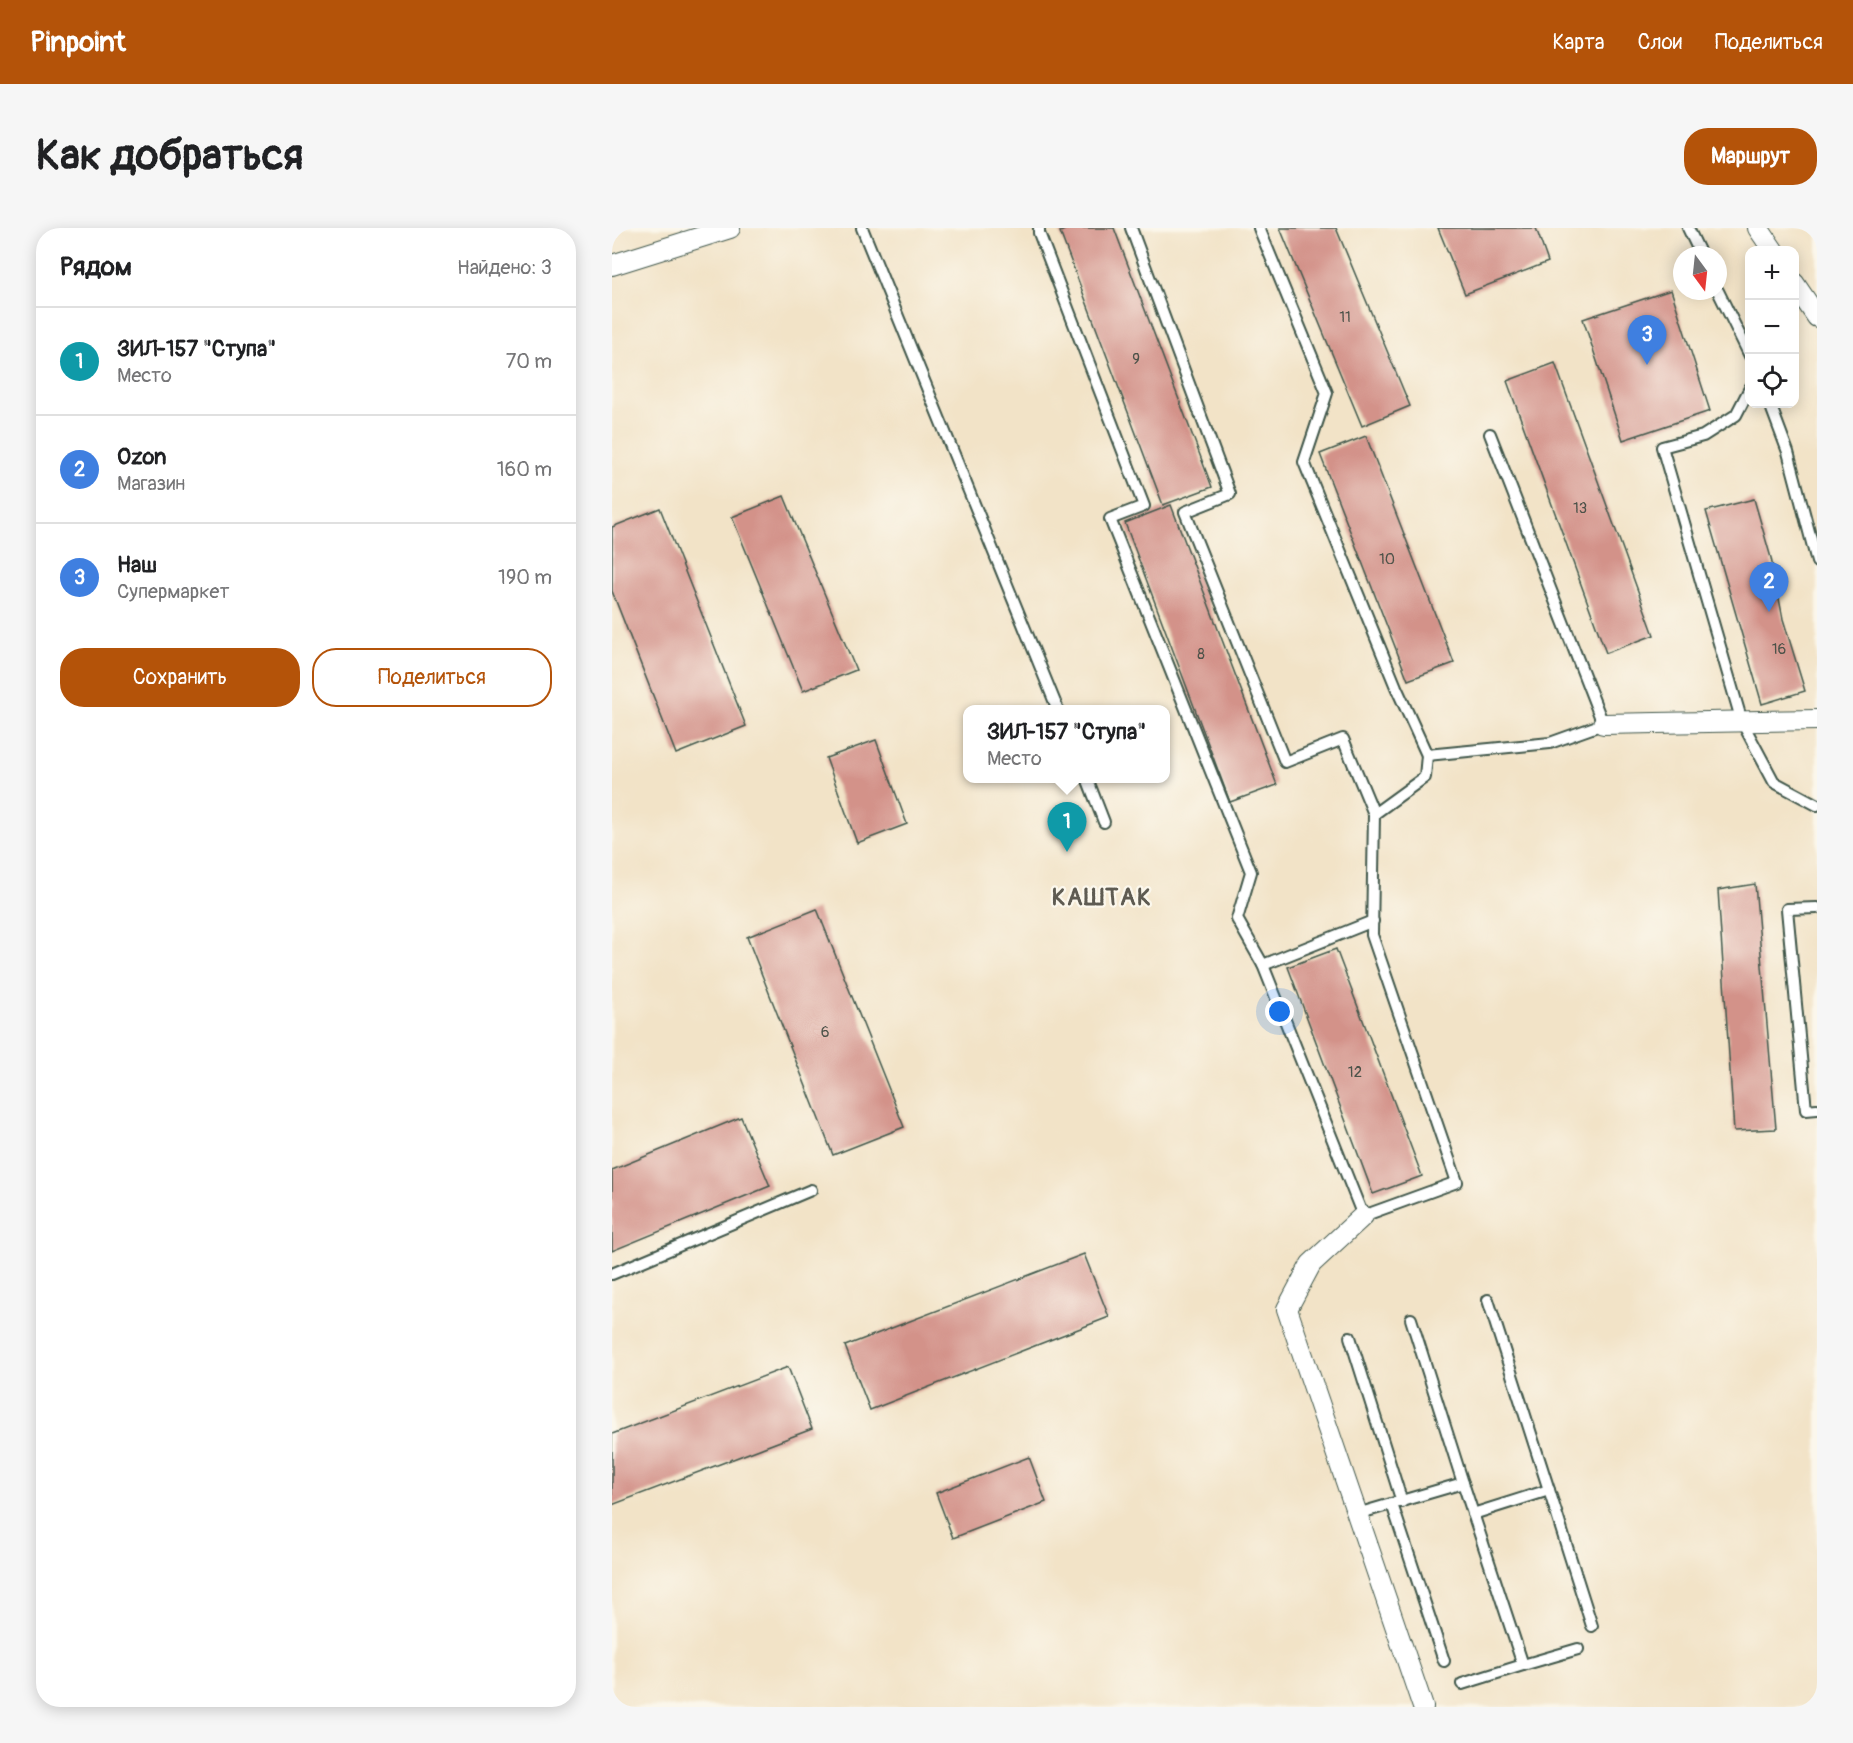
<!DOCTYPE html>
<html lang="ru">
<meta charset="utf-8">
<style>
:root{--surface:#fff;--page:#f6f6f6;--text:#202124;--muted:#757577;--line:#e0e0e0;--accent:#b45309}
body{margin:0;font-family:Pangolin,sans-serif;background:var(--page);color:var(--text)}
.controls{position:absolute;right:18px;top:18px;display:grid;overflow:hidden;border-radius:12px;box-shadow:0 3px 15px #0003}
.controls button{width:54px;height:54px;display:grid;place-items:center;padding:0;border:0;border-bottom:2px solid var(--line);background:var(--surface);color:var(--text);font:30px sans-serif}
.compass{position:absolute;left:1061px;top:18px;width:54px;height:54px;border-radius:50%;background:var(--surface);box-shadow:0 3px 15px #0003;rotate:165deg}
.you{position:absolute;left:668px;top:784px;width:21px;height:21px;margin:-15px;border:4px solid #fff;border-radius:50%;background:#1a73e8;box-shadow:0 0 0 9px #1a73e833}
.badge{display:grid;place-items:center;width:39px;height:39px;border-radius:50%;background:var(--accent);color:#fff;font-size:20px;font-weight:700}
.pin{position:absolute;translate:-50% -50px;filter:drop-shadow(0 2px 3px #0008)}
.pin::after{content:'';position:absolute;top:32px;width:21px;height:18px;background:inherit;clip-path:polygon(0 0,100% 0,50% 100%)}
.popup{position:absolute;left:351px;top:477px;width:207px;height:78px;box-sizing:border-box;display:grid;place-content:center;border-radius:12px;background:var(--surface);filter:drop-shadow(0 2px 4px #0005);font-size:20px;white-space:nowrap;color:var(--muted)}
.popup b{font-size:22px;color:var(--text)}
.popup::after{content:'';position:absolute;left:50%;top:100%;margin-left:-12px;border:12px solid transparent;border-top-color:var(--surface)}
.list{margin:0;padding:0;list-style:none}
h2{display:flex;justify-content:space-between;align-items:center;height:78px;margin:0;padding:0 24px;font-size:26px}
h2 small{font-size:20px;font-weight:400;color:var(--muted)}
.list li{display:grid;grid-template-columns:39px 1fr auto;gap:18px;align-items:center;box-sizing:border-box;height:108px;padding:0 24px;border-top:2px solid var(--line)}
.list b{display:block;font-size:22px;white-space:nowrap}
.list p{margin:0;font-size:20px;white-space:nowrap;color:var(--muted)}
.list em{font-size:20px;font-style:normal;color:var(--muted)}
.actions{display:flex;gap:12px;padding:18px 24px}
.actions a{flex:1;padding:14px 0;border:2px solid var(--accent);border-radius:24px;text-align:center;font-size:21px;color:var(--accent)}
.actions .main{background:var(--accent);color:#fff}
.icon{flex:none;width:33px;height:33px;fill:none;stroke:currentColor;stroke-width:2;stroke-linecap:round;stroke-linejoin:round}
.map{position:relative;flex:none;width:1205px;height:1479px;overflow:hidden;border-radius:24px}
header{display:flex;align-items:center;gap:36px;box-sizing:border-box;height:84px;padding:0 30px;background:var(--accent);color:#fff}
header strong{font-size:28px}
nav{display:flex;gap:33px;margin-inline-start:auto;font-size:21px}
.intro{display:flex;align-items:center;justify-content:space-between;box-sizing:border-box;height:144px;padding:0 36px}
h1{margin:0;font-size:42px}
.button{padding:15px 27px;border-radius:24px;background:var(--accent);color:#fff;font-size:21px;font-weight:700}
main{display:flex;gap:36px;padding:0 36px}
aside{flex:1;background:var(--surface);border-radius:24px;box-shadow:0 3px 15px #0003}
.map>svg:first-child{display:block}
.building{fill:#d39289}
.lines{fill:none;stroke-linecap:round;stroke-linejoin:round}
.service-casing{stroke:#3f564a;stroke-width:14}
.minor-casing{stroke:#3f564a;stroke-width:22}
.service{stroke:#fff;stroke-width:10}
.minor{stroke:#fff;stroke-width:20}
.labels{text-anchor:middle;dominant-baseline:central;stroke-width:4.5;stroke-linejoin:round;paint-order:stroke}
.number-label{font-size:15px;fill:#4c5249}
.district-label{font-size:24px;font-weight:bold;letter-spacing:1.5px;fill:#5e5b52;stroke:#fbf7ec}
</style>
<header>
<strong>Pinpoint</strong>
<nav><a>Карта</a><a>Слои</a><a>Поделиться</a></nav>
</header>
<div class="intro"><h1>Как добраться</h1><a class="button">Маршрут</a></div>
<main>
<aside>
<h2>Рядом<small>Найдено: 3</small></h2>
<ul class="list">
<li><span class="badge" style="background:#0f9aa8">1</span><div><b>ЗИЛ-157 &quot;Ступа&quot;</b><p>Место</p></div><em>70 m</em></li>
<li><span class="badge" style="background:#3f7fe0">2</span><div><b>Ozon</b><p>Магазин</p></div><em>160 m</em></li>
<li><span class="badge" style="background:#3f7fe0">3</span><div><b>Наш</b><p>Супермаркет</p></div><em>190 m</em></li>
</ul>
<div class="actions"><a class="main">Сохранить</a><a>Поделиться</a></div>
</aside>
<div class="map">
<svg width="1205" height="1479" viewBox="0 0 1205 1479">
<rect width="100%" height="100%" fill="#fbf7ec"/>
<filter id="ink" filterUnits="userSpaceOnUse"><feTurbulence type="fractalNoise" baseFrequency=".0167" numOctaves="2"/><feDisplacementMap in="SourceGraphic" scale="12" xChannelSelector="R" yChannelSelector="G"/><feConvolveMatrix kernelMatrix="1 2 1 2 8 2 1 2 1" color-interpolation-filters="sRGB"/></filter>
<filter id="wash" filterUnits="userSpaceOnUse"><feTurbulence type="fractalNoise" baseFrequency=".008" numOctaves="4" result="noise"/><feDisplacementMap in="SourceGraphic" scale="24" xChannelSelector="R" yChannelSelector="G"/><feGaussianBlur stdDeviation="1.35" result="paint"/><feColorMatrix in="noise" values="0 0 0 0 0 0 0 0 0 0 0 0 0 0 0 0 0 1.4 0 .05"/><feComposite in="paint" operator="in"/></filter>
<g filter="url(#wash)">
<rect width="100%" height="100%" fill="#f2e3c7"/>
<g id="blocks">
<g class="building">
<path d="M457,0H502L600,259L551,277L448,4Z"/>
<path d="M668,0H724L798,178L750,198Z"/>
<path d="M826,0H924L936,34L853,66Z"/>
<path d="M1059,62L1098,183L1011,212L971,91Z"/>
<path d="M943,135L1042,407L994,425L895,153Z"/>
<path d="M754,208L842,435L796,452L708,226Z"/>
<path d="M172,268L244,442L191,463L120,289Z"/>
<path d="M1142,271L1159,330L1171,391L1193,463L1150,476L1094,283Z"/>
<path d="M559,277L665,557L618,574L513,295Z"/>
<path d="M48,280L134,498L64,526L0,363V299Z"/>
<path d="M264,512L295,596L245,615L214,530Z"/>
<path d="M1143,656L1164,901L1122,903L1106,662Z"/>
<path d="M205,681L292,899L221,927L135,709Z"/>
<path d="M724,721L810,948L761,966L676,739Z"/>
<path d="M129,889L158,958L0,1023V942Z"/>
<path d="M472,1026L497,1089L258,1182L233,1118Z"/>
<path d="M176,1139L200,1201L0,1277V1206Z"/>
<path d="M417,1229L434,1274L341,1310L324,1265Z"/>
</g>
</g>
</g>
<g filter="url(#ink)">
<use href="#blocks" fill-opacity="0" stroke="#3f564a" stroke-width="1.5"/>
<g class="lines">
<defs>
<g id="service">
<path d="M250,0L446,482"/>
<path d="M427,0V5L532,278L498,291L639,644L625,691L651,737L761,693"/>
<path d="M519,0L618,266L573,284L673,534L731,511L762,586"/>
<path d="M647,0L715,165L692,234L784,459L815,527L938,515L991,496L878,206"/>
<path d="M1076,0L1089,27"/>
<path d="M1106,63L1138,128"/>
<path d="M1138,160L1124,187L1091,208L1050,219L1130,494L1162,554L1205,577"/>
<path d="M1158,176L1176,224L1205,334"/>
<path d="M475,550L492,594"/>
<path d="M1205,680L1175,681L1194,882L1205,881"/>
<path d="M651,737L751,988L845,954L760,707L762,586L813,549L815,527"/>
<path d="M0,1046L199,962"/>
<path d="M876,1072L937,1262"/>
<path d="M799,1091L851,1255"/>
<path d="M738,1109L790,1274"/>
<path d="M780,1276L832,1433"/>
<path d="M745,1286L851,1255L911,1437L850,1456"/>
<path d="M861,1286L937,1262L980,1398"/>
<path d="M911,1437L966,1421"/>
</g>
<g id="minor">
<path d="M1146,0L1161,22"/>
<path d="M0,37L118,0"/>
<path d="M1182,55L1205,89"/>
<path d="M991,496L1205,492"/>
<path d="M751,988L699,1036L675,1081L811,1479"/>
</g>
</defs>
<use href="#service" class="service-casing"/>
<use href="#minor" class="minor-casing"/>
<use href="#service" class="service"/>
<use href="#minor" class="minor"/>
</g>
</g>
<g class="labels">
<g class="number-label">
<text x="733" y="89">11</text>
<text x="524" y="131">9</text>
<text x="968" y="280">13</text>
<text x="775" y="331">10</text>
<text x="1167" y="421">16</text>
<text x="589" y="426">8</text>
<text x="213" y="804">6</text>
<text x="743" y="844">12</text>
</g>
<g class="district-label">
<text x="490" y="669">КАШТАК</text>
</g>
</g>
</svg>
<div class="controls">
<button>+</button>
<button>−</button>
<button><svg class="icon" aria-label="locate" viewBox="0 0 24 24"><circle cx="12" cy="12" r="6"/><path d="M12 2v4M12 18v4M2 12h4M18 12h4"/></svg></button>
</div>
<svg class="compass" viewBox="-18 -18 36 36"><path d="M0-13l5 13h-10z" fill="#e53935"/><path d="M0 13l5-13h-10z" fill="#757577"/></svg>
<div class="you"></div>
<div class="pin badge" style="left:455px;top:624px;background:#0f9aa8">1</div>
<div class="popup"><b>ЗИЛ-157 &quot;Ступа&quot;</b>Место</div>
<div class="pin badge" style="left:1157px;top:384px;background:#3f7fe0">2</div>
<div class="pin badge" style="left:1035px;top:137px;background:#3f7fe0">3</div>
</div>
</main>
